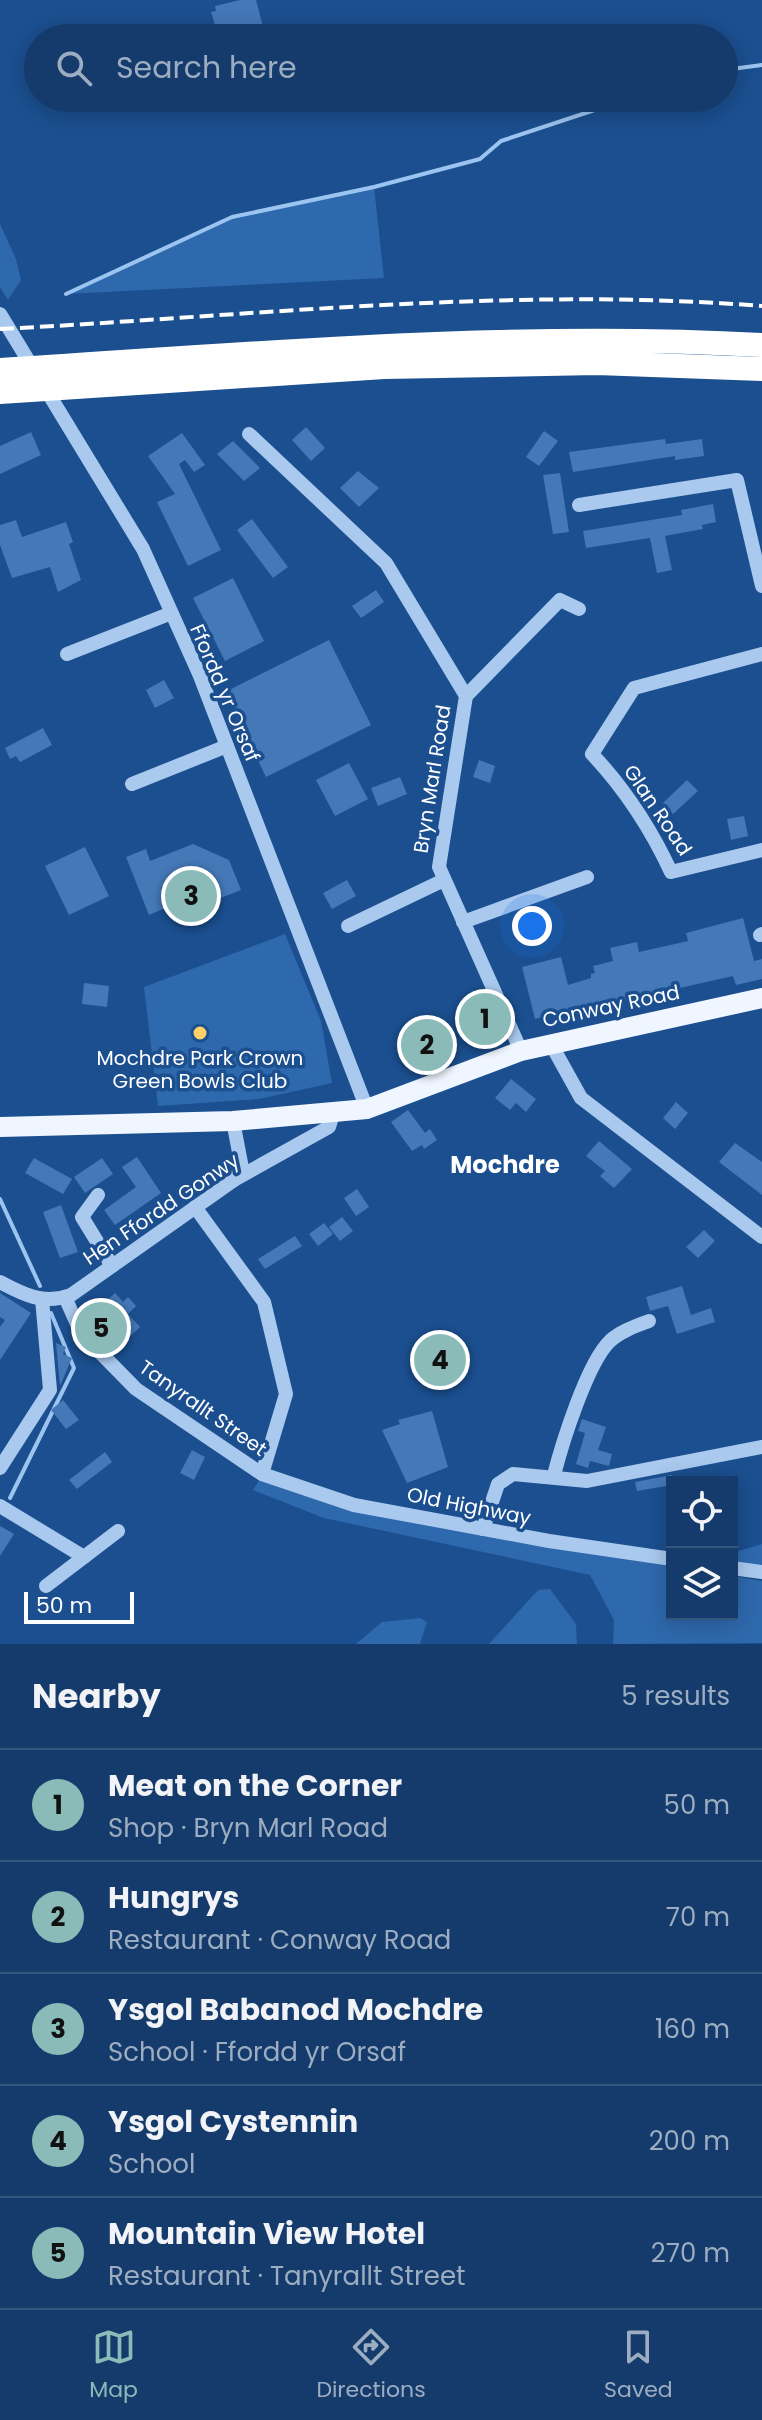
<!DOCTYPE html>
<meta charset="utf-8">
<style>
:root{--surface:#143b6b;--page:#1d4271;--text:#f1f3f6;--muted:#9dadc1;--line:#33557e;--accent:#8bbbb9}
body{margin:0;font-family:Poppins,sans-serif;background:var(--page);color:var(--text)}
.controls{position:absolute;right:24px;bottom:24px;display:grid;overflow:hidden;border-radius:0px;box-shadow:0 4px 20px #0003}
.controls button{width:72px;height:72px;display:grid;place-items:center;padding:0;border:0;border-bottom:2px solid var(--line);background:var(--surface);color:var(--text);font:40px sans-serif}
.scale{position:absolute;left:24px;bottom:20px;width:110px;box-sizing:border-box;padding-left:8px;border:4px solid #fff;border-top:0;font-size:22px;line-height:28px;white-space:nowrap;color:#fff;-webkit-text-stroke:6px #1b4f8f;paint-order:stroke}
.you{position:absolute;left:532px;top:926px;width:28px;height:28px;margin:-20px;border:6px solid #fff;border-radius:50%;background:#1a73e8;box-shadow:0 0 0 12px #1a73e833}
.badge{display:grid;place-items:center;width:52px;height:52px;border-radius:50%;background:var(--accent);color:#111;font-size:26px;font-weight:700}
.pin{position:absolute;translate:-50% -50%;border:4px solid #fff;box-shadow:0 2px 8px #0006}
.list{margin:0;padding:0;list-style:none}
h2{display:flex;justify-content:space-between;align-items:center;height:104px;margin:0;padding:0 32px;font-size:34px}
h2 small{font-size:26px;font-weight:400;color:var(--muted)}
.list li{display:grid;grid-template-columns:52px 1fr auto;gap:24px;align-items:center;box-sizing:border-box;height:112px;padding:0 32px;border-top:2px solid var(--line)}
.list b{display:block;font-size:30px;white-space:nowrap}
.list p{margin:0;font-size:26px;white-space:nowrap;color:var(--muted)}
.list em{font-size:26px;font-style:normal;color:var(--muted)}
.icon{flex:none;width:44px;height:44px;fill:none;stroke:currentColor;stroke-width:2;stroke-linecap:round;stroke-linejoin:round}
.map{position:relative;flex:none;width:762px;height:1644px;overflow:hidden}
.search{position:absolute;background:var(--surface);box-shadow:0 4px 20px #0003;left:24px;right:24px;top:24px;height:88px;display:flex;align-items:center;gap:20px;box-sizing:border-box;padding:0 28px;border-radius:44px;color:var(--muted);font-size:30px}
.sheet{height:664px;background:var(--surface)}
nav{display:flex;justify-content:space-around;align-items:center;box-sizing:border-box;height:112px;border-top:2px solid var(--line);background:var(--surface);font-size:22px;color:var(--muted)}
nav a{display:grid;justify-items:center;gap:4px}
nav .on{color:var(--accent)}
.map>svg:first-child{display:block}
.green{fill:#2e69ad}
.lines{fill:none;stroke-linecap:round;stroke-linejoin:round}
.stream{stroke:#9cc4f0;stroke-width:4}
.building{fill:#4478b7}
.minor{stroke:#a9c9ee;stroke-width:14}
.major{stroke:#f0f6ff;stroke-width:20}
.highway{stroke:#fff;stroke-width:24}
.rail{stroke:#fff;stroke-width:4;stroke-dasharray:14 6;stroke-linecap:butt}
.poi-dot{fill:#ffd166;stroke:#1b4f8f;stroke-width:3}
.labels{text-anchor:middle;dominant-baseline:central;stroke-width:7;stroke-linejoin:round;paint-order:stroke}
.street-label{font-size:20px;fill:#fff;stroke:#1b4f8f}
.poi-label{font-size:20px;fill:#fff;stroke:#1b4f8f}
.quarter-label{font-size:24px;font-weight:bold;fill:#fff;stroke:#1b4f8f}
</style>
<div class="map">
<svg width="762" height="1644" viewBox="0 0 762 1644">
<rect width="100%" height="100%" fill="#1b4f8f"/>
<g class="green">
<path d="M374,187L384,278L66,294L232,217Z"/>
<path d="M0,224L16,259L21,280L8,300L0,287Z"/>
<path d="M285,934L321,1021L332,1083L259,1099L158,1106L144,987Z"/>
<path d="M260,1479L672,1565V1614H732V1576L762,1581V1643L613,1644L614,1620L590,1575L324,1518L253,1490Z"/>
<path d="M762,1544V1566L732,1561V1553Z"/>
<path d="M550,1589L576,1624L577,1644H489L538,1590Z"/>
<path d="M420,1618L427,1622L420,1644H356L382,1622Z"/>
</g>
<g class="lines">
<g class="stream">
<path d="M724,70L762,65"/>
<path d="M66,294L232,217L374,187L480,159L501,141L631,98"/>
<path d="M0,1199L40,1286"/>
<path d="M10,1498L74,1368L51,1313"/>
</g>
</g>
<g class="building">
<path d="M240,0H256L266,38H219L211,12L216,11L215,6Z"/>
<path d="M306,427L325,448L311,461L292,440Z"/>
<path d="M544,431L558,441L539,466L526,457Z"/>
<path d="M31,432L41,455L0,474V446Z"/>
<path d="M182,433L205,465L194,472L185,460L179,464L221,550L188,566L157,502L175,494L148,456Z"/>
<path d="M665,439L666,444L702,439L704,456L675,460V456L573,472L569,452Z"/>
<path d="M233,441L260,468L244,481L217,454Z"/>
<path d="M358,471L379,488L359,507L340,488Z"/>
<path d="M560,473L569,532L553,534L543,475Z"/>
<path d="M713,504L716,522L702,525L703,529L665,536L672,570L657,573L650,538L586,548L583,531L682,515L681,510Z"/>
<path d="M252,519L288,567L273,578L237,530Z"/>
<path d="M16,520L22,537L66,522L73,542L69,544L81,580L58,592L50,567L12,578L0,545V525Z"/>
<path d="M233,578L264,641L225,661L193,598Z"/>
<path d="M376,590L384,602L361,618L352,606Z"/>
<path d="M329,640L371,725L266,777L225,692Z"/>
<path d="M164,680L174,698L155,708L146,690Z"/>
<path d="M43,728L52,745L20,762L16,756L10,759L5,748Z"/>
<path d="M479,760L495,766L490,783L473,777Z"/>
<path d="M349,763L368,799L335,816L316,780Z"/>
<path d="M400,777L407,794L378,806L371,788Z"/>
<path d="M687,780L698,791L673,814L663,803Z"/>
<path d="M744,816L748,836L731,840L727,819Z"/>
<path d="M193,844L229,860L241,890L213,901L206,884L191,877L161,888L168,907L149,915L126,857L146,849L150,861Z"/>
<path d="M85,847L109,896L69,915L45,866Z"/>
<path d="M347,880L356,896L332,909L323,893Z"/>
<path d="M743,918L754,961L762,959V979L736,985L733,976L609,1004L597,1002L535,1019L522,967L561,957L568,985L591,978V974L595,973L593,966L613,961L610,948L637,942L639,952L688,941L686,933Z"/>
<path d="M84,983L109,986L107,1007L82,1004Z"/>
<path d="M511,1079L536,1099L526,1112L516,1103L510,1110L495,1098Z"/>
<path d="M676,1102L688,1113L675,1129L663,1118Z"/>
<path d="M408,1110L425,1133L430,1129L437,1140L424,1149L422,1145L412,1151L391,1122Z"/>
<path d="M599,1141L632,1169L614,1188L600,1176L605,1171L586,1156Z"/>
<path d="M735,1143L762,1162V1195L719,1162Z"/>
<path d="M137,1157L161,1193L115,1225L104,1210L136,1187L122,1167Z"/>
<path d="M34,1158L72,1179L63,1194L25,1173Z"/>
<path d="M102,1158L113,1174L85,1193L74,1177Z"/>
<path d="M357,1189L369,1207L356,1216L344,1198Z"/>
<path d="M61,1205L78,1252L60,1258L43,1212Z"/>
<path d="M342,1217L353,1231L340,1241L329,1227Z"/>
<path d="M324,1223L333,1234L318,1246L309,1234Z"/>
<path d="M704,1230L715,1241L698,1258L686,1247Z"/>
<path d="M295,1236L302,1246L265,1269L258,1259Z"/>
<path d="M682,1286L691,1315L711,1308L715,1322L677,1334L668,1306L650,1311L646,1297Z"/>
<path d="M0,1293L31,1313L0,1360V1327L5,1320L0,1317Z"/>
<path d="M115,1293L123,1302L128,1297L136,1306L128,1314L140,1327L119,1347L114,1342L109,1347L89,1327L83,1312L95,1300L101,1306Z"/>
<path d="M56,1343L66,1347L63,1354L72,1358L60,1386Z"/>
<path d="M63,1400L79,1420L66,1429L51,1410Z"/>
<path d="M432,1411L448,1467L407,1483L382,1430L400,1424L398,1420Z"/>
<path d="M582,1419L606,1427L598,1450L612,1454L609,1466L590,1461L588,1468L576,1464L585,1433L578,1431Z"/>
<path d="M192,1450L205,1457L194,1480L180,1473Z"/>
<path d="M105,1452L112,1462L77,1489L69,1480Z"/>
<path d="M672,1475V1485L637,1491L635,1482Z"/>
<path d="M0,1526L14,1534L0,1556Z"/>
</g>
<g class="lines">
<g class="minor">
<path d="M0,314L143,549L200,676L367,1109"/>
<path d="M249,434L386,563L466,696L439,867L521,1051"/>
<path d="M579,505L737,480L762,586"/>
<path d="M67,654L169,614"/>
<path d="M762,654L634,688L592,754C626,790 650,827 671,872L762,850"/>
<path d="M466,696L560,600L579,609"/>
<path d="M132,784L227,746"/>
<path d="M463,922L587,877"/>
<path d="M348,926L444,880"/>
<path d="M760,935L762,934"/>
<path d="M551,1044L581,1098L762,1237"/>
<path d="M233,1121L242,1168L234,1180"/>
<path d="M98,1195L82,1217L112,1266"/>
<path d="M195,1207L264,1302L286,1394L262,1474"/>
<path d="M0,1282C24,1295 44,1305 71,1295L234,1180L329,1127L333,1114"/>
<path d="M65,1297L81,1333L136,1389L262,1474L354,1505L549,1541L672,1559"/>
<path d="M0,1468L50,1390L42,1299"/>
<path d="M554,1475C562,1444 587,1363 610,1341C621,1331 636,1326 649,1321"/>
<path d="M0,1506L84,1557L118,1531"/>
<path d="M483,1529L498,1484L513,1474L587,1481L761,1447"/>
<path d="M732,1568L762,1572"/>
<path d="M46,1586L84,1557"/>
</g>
<path class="major" d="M0,1127L233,1121L367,1109L521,1051L762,998"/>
<g class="highway">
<path d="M0,370C254,354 508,331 762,345"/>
<path d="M0,392L384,367L597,363L762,369"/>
</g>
<path class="rail" d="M0,329C253,316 509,286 762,306"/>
</g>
<circle class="poi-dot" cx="200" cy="1033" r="8"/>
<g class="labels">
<g class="street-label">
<text transform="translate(225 693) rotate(67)">Ffordd yr Orsaf</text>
<text transform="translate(432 779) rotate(-81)">Bryn Marl Road</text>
<text transform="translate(658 810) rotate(56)">Glan Road</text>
<text transform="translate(611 1006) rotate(-12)">Conway Road</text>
<text transform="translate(161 1209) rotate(-34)">Hen Ffordd Gonwy</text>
<text transform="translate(203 1408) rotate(35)">Tanyrallt Street</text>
<text transform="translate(469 1506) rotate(11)">Old Highway</text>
</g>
<g class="poi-label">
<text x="200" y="1058">Mochdre Park Crown<tspan x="200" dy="23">Green Bowls Club</tspan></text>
</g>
<g class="quarter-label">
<text x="505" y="1164">Mochdre</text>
</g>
</g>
</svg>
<div class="controls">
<button><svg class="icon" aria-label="locate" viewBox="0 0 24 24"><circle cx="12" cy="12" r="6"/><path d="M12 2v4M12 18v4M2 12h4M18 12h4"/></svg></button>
<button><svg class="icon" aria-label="layers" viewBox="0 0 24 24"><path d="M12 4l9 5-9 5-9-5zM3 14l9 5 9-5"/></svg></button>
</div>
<div class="scale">50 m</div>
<div class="you"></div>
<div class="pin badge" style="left:485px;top:1019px">1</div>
<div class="pin badge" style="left:427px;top:1045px">2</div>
<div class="pin badge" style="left:191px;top:896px">3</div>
<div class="pin badge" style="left:440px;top:1360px">4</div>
<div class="pin badge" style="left:101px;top:1328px">5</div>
<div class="search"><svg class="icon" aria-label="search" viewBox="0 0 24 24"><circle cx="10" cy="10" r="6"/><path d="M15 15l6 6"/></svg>Search here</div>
</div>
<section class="sheet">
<h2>Nearby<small>5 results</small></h2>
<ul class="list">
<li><span class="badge">1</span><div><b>Meat on the Corner</b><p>Shop · Bryn Marl Road</p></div><em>50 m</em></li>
<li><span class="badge">2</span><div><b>Hungrys</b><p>Restaurant · Conway Road</p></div><em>70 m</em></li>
<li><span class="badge">3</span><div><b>Ysgol Babanod Mochdre</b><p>School · Ffordd yr Orsaf</p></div><em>160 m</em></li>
<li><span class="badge">4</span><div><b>Ysgol Cystennin</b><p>School</p></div><em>200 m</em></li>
<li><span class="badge">5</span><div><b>Mountain View Hotel</b><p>Restaurant · Tanyrallt Street</p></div><em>270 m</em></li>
</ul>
</section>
<nav>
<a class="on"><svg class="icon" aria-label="map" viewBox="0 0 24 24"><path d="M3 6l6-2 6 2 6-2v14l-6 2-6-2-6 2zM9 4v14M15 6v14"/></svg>Map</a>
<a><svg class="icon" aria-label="directions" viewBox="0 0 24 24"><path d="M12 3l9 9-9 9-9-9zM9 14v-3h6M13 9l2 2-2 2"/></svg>Directions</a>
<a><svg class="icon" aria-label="saved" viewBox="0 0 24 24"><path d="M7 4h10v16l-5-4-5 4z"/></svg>Saved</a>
</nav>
